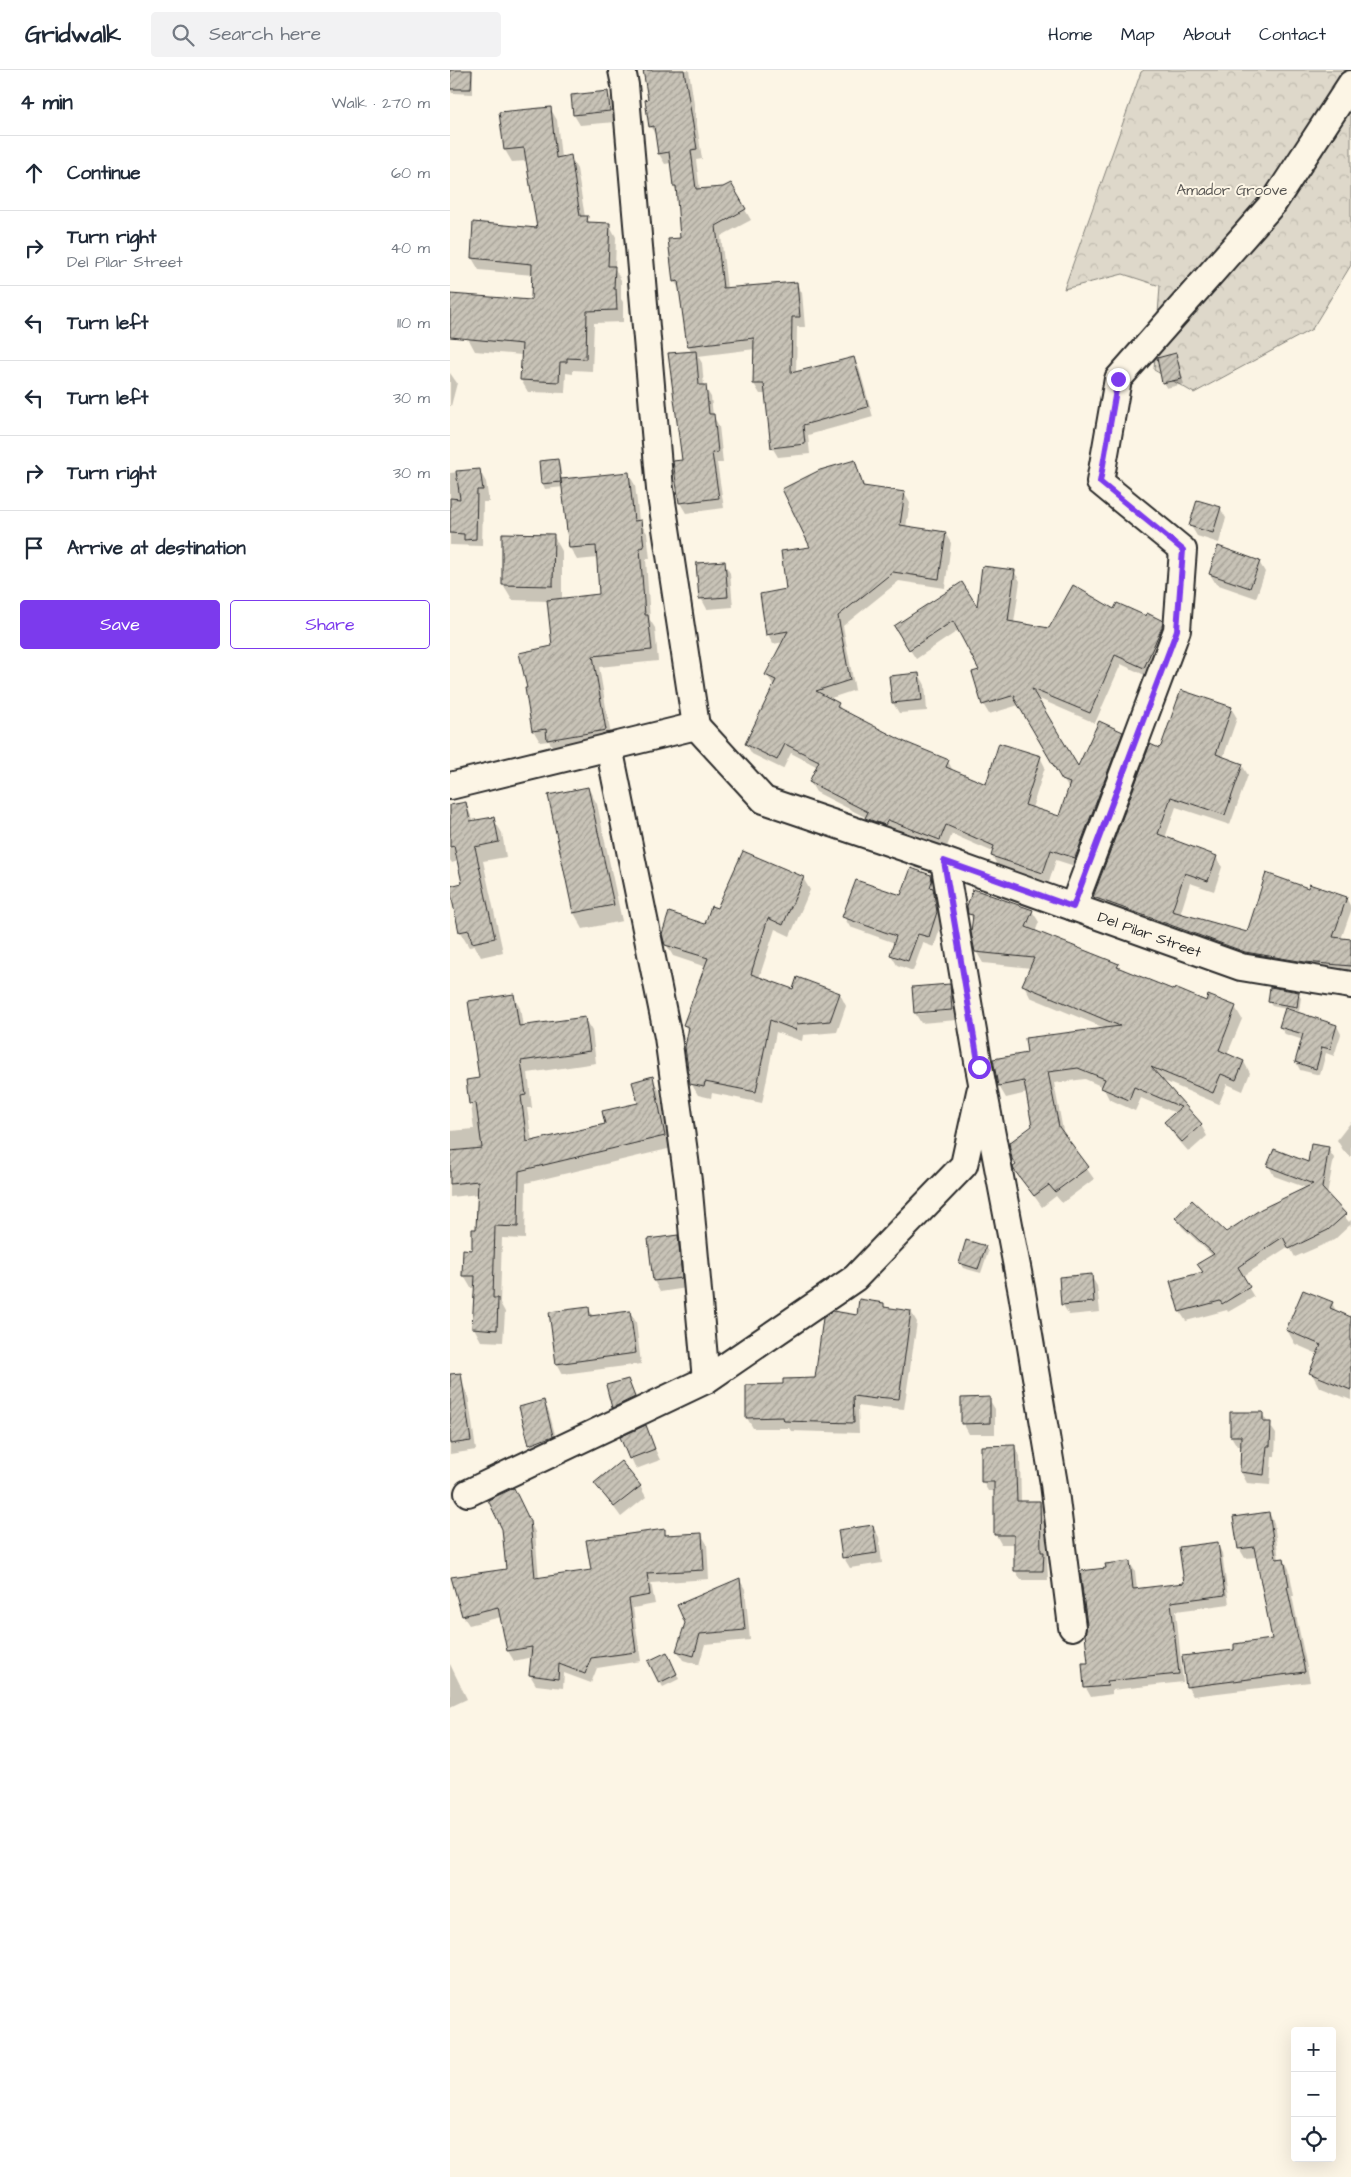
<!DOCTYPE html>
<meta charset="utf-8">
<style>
:root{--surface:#fff;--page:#f2f2f3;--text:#1f2937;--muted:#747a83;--line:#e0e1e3;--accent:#7c3aed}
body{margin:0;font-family:"Architects Daughter",sans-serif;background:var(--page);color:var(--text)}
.controls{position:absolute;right:15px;bottom:15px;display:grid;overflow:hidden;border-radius:5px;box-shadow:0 5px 20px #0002}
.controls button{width:45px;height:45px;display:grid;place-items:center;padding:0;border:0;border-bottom:1px solid var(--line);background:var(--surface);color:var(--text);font:25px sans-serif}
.stop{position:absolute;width:15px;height:15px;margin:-11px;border:4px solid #7c3aed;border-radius:50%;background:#fff}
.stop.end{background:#7c3aed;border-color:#fff;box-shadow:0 1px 5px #0008}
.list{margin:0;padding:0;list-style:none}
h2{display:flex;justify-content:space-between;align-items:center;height:65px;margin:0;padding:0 20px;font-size:21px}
h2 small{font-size:16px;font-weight:400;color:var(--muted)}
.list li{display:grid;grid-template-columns:32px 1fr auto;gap:15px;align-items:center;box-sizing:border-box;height:75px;padding:0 20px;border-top:1px solid var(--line)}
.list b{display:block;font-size:19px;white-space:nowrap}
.list p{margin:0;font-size:16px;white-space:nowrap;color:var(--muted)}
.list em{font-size:16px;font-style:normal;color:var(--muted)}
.actions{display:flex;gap:10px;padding:15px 20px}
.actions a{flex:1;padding:11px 0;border:1px solid var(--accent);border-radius:5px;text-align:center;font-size:18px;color:var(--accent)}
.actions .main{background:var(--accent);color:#fff}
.icon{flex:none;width:28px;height:28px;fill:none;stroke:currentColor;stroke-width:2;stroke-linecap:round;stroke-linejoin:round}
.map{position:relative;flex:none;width:901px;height:2107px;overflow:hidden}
header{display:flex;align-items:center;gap:30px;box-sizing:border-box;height:70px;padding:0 25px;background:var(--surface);border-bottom:1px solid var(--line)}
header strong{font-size:24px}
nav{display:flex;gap:28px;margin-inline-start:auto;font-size:18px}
.search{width:350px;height:45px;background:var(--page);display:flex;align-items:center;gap:12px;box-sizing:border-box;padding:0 18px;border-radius:5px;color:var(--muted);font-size:19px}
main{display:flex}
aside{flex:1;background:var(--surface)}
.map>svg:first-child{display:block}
.forest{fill:url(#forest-crowns);stroke:#84827a}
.shadow{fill:#0003}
.building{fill:url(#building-hatch);stroke:#2b2b2b}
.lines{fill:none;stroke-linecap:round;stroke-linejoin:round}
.minor-casing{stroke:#2b2b2b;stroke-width:30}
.minor{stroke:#fcf5e5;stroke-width:26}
.route{stroke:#7c3aed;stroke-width:6}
.labels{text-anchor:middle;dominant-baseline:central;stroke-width:4;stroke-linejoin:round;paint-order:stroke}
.park-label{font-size:15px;fill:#585653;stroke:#fcf5e5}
.street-label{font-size:15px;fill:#2b2b2b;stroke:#fcf5e5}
</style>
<header>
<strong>Gridwalk</strong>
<div class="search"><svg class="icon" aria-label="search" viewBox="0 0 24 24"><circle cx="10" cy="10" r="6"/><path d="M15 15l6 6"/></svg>Search here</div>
<nav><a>Home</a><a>Map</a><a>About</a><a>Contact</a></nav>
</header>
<main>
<aside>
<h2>4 min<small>Walk · 270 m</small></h2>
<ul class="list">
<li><svg class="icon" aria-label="ahead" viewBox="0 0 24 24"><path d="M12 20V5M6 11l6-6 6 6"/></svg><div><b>Continue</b></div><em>60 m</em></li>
<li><svg class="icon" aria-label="right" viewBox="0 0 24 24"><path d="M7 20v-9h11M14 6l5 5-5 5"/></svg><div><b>Turn right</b><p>Del Pilar Street</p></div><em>40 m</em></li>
<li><svg class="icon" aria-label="left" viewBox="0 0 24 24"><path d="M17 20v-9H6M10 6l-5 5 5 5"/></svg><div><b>Turn left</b></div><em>110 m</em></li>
<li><svg class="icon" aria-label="left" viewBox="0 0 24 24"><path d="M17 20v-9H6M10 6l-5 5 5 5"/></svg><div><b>Turn left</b></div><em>30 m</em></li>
<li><svg class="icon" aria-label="right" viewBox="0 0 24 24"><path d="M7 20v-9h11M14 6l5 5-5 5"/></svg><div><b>Turn right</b></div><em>30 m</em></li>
<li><svg class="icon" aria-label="arrive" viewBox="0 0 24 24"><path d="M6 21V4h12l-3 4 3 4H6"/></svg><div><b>Arrive at destination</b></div></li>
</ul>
<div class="actions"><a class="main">Save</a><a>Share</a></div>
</aside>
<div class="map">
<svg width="901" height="2107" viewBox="0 0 901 2107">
<defs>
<pattern id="forest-crowns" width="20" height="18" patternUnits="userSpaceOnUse" patternTransform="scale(1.25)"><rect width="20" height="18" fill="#ded8ca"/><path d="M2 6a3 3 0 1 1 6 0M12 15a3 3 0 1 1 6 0" fill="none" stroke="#bfbaae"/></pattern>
<pattern id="building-hatch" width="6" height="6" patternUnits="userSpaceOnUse" patternTransform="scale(1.25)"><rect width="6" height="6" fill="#c8c3b7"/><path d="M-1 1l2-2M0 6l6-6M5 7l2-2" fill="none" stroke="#a39f95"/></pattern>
</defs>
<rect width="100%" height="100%" fill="#fcf5e5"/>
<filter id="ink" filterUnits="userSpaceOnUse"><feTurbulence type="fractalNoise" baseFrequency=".02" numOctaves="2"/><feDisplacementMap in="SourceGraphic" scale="10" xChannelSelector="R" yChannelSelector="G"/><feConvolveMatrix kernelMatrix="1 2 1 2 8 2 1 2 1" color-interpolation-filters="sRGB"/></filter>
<g filter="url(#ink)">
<path class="forest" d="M694,0H901V195L862,259L744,323L704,300L710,216L673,204L614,219L691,2Z"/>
<g class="shadow">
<path d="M0,0H23V24L2,23L0,19Z"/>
<path d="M194,0H239L252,89L246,90L250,120L274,118L280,114L301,150L271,166L277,219L346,213L352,223L355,257H347L346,303L403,288L409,298L423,347L358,365L360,384L328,387L322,377L316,324H310L304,314L305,279L248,286L252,293L254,316L261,327L263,346L269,356L273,393H267L274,438L236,443L230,433L242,283L238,276L231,221L224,211L232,169L227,122L224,116L221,93L215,94L209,84L207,67L200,56L199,30Z"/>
<path d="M157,22L164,33L166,52L130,55L124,45Z"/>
<path d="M100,38L107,50L111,88L120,87L127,99L135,147L141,154H159L166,167L165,199L171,210V229L173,232V252L144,253L142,301L123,300V304L116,303L115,323L78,322L71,310L72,285L25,281L18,268L0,258V225L82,231L83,205L29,200L22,188L88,159L77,91L62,92L55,80Z"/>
<path d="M725,284L734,314L716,318L708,289Z"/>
<path d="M0,303L7,313L1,336H0Z"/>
<path d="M108,391L110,396L112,410L178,403L185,415L189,451L197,463L200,489H196L200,550L205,558L208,591L149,597L162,672L105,681L99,671L90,672L83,660L78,619L103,577L98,531L62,530L53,515L103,465L112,481V530L150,526L148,488L127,490L120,478L114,417L95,419L93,414Z"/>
<path d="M404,391L415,418L454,423L460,433L456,457L495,463L501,473L495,518L449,511L393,556L405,620L378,629L388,634L392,641L454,673L498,691L503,701L536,716L590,687L595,697L582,738L610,747L619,719L569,635L539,644L533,634L531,601L509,560L466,589L451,566L527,540L564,501L570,511L564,553L599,559L664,541L712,552L718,562L699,607L671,594L645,653L585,627L628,699L672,663L678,673L631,798L606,790L599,812L548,796L542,786L543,782L502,764L496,779L443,759L441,765L422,758L417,748L366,722L360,712L368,697L341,683L333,699L302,684L296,674L324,616L317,605L334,572L323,574L318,564L337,520L362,478Z"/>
<path d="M29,400L36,412L39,432H33L32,476L0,475V403Z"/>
<path d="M770,438L776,448L769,473L747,466L741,456Z"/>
<path d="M809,492L815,502L806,528L766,514L760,504Z"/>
<path d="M274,493L280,503L283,537L257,539L251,528Z"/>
<path d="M469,604L475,615L477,641L449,643L443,633Z"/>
<path d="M781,638L787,648L773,688L792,695L798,705L780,755L726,737L715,768L766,787L772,797L764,821L740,813L730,845L798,863L859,819L896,828L901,837V841L891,869L901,870V905L801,892L650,837L644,827L709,679Z"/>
<path d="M138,718L147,734L172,851L133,859L124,843L99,726Z"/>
<path d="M15,733L24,752L43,748L52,763L56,787L33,791L53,882L31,887L25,876L19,877L10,862L1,817L13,814L8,791L2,793L0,790V736Z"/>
<path d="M480,806L486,816V825L492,853L484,877L473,873L463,901L447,895L441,885L445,873L400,857L394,847L452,827Z"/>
<path d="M353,808L360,820L340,866L325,859L309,908L344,920L390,924L396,936L387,962L353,965L352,971L326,962L312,1033L262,1023L261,1028L248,1025L241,1013L239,963L234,955L256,897L223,886L216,874L256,856L268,840Z"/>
<path d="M582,841L589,852L585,862L668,895L671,900L756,932L785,937L792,949L777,985L794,992L800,1003L793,1021L777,1014L769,1034L709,1009L751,1055L757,1066L739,1082L723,1064L716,1052L726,1043L691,1028L685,1041L659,1029L653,1017L635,1009L604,1013L614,1066L644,1109L612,1133L606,1126L592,1137L565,1099L583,1057L577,1023L556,1028L549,1016L544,990L578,984L657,959L580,927L574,915L581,898L533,893L526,881L524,851L519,843Z"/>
<path d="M499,915L505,926L506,938L468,941V944L507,940V950L471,953L465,943Z"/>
<path d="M848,923L851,928L849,941L838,939L887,956L891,964L884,986L876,983L870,1005L850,1000L846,992L853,970L835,964L830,957L836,939L822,936L819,932Z"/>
<path d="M63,926L70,938L73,957L134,948L142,961L146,993L78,1003L82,1038H77L82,1072L156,1054L189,1034L202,1008L209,1020L222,1078L76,1113L75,1169L52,1168L50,1233L55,1242L53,1272L31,1271L24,1258L25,1218H21L14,1206L23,1181L28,1161L29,1124L0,1127V1061L24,1059L18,1011L31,1010Z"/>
<path d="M901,1052V1087L893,1080L887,1070Z"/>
<path d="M878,1079L884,1088L877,1125L899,1152L901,1150V1156L900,1155L884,1170L845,1187L839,1176L792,1207L804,1227L778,1242L777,1240L736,1251L730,1242L722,1212L754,1203L763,1186L732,1157L727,1148L776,1163L857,1118L824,1106L819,1096L859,1094Z"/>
<path d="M227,1166L233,1177L237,1218L210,1222L204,1211L199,1170Z"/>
<path d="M535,1177L538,1182L531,1203L513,1198L510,1193Z"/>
<path d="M641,1206L647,1216L650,1242L619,1245L613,1235Z"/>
<path d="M882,1233L887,1243L901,1248V1330L869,1317L861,1302L868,1284L845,1274L837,1260Z"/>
<path d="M433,1234L436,1238L461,1242L467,1252L454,1339L432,1337L431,1339L408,1336L409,1363L341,1361L339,1358H303L297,1348L334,1315L366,1310Z"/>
<path d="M138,1238L143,1246L180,1242L186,1252L191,1294L113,1304L107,1293Z"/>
<path d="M178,1310L190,1338L169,1348L163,1337L158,1316Z"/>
<path d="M13,1316L18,1325L26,1380L0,1384V1318Z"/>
<path d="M539,1329L545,1339V1364H519L513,1353Z"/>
<path d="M93,1332L99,1342L105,1364L81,1373V1375L106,1366L108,1377L86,1385L80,1374Z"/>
<path d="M812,1344L826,1364L825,1386H822L820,1415L797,1413L791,1402L792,1376H787L781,1366Z"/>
<path d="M195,1357L210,1390L186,1399L172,1368Z"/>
<path d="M565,1377L570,1386L571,1433L590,1432L595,1442L598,1510H571L565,1500L566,1474H551L546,1465L545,1421H538L533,1412Z"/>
<path d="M146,1413L190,1416L196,1427L171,1447Z"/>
<path d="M69,1429L85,1462L89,1509L142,1501L214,1460L217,1466L251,1464L257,1474L259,1509L201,1513L205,1534L183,1538L191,1591L147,1598L141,1613L114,1603L113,1618L86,1615L80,1605L82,1587L64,1591L58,1581L51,1547L19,1555L13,1546L57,1500Z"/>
<path d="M819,1443L824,1453L829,1490L834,1489L839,1499L844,1526H842L860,1612L743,1626L737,1616L786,1581L823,1570L807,1487L795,1488L789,1478Z"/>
<path d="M423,1457L429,1467L432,1493L400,1498L394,1488Z"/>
<path d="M767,1474L772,1483L779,1534L726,1541L733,1612L662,1620V1624L641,1627L636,1618L657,1500L679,1492L685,1501L687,1519L736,1514Z"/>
<path d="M289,1509L295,1519L300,1570L255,1574L249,1595L233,1590L227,1580Z"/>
<path d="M219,1589L229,1609L213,1617L210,1612Z"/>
<path d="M0,1594L17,1629L0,1637Z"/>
</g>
<g class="building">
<path d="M0,0H22L21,19H0Z"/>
<path d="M193,0H234L247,79L241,80L246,119L273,117L281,113L296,139L266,156L273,218L347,212L350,247H342L341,303L404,287L418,337L353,355L355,374L321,378L314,314H303L304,268L237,276L228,211L223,212L218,169L230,168L226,116H223L219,82L208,84L204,56L199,57L195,30L198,29Z"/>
<path d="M158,21L160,41L123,45L121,25Z"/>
<path d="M101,37L106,88L121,85L130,146H138L137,152L160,153L158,196H165L164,219H166L167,240L137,241L136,289L117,288V292H110L109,312L70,310L72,274L0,267V224L81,230L82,194L21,188L23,152L87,158L74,78L54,80L49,42Z"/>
<path d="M246,281L249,315H256L259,344H264L268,382L262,383L269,428L229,433L223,391L232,390L218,283Z"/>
<path d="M726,283L732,309L712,313L707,288Z"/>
<path d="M108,389L111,412L91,414L89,391Z"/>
<path d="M405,390L413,416L455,422L450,455L496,462L489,509L443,502L388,546L400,610L366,621L389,633L387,637L455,672L499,690L496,697L536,714L549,673L591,686L575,735L609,746L620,713L612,710L564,628L565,625L532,635L522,602L529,600L503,551L459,580L444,556L512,512L527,536L532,496L565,500L558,551L599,558L623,515L664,539L667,533L696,546L697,543L713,551L712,557L694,598L665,585L640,643L582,619L628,696L649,651L673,662L625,788L601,780L593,803L541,786L544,776L496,755L490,770L438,750L435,755L415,748L418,742L359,712L369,691L335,674L327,690L295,674L326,610L315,605L338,561L316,565L310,524L336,519L331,481L360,477L332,419L370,400Z"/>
<path d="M30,399L33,420H27L26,469L14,470V464L0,463V428L10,429L6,401Z"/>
<path d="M179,402L184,451L191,450L194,477L190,478L195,545H198L202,580L143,586L156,660L97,670L96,659L82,661L75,618H77L69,583L102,576L97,530L149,524L146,476L119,478L111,409Z"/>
<path d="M747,430L771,437L763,463L739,456Z"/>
<path d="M52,463L104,464L103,516L52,515Z"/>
<path d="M768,476L810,491L800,518L759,504Z"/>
<path d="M275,491L278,527L249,529L246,493Z"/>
<path d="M469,603L472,630L442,633L439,606Z"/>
<path d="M731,620L782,637L766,684L793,694L775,745L721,727L708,764L767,786L758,811L735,803L722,841L797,862L816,803L858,818L859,814L897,827L883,867L901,869V896L855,892L795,882L643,827L700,674L709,678L711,676Z"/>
<path d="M138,717L164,835L123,843L98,725Z"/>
<path d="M16,732L20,751L44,747L49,772L25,777L45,868L22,873L19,860L9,862L0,820V816L12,813L4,776L0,777V735Z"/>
<path d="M293,781L354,807L333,855L318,848L301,904L343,919L347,907L390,923L380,951L347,954L346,960L320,950L306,1022L255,1012L254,1017L240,1014L235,977L239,957L233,955L258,888L215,875L212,864L219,842L255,854L261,836L267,838Z"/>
<path d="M461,798L481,805L482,811L480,817L483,818L487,842L479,867L468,864L458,891L440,885L446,866L392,847L406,810L451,825Z"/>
<path d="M523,819L583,840L576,857L669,894L667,897L724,920L725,918L756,931L758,925L786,936L769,980L794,991L786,1010L771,1004L763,1023L701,997L752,1054L732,1072L714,1052L731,1037L684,1017L679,1030L651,1018L655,1009L628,998L598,1002L609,1057L639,1097L605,1122L599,1115L584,1126L564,1100L563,1097L566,1095L562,1089L559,1073L582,1056L574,1011L548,1016L543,989L577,983L575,968L670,956L572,915L584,888L525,882L521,862L523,845L518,844L517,836Z"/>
<path d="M500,914L502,940L464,943L462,917Z"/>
<path d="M820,917L849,922L847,937L818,932Z"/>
<path d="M64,924L69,956L135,947L140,981L71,991L76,1025L71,1026L77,1072L155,1054L152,1041L188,1033L182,1012L203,1006L215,1066L69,1101L68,1157L45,1156L43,1228H48L47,1260L22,1258L25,1206H12L13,1179L22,1180V1159H26L28,1111L0,1114V1081L32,1078L26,1033L19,1034L16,1010L29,1008L18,931Z"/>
<path d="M835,938L887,955L880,979L872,977L866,999L845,992L853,964L829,957Z"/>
<path d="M861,1074L879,1077L872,1118L896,1144L878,1160L839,1179L833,1167L788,1197L800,1217L772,1234L770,1231L729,1242L720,1211L753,1202L747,1194L764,1184L725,1148L742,1130L776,1162L811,1139L863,1114L817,1096L824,1079L858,1092Z"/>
<path d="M228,1165L232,1208L203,1211L198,1169Z"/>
<path d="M516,1170L536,1176L528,1199L509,1193Z"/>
<path d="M642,1204L644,1232L611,1235L609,1207Z"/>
<path d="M853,1220L883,1232L880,1238L901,1247V1320L859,1303L871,1275L836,1260Z"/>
<path d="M409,1229L434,1233V1237L461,1241L449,1329L426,1327V1329L403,1326L404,1353L334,1351L333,1347L296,1348V1315L333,1314V1309L365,1308L373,1248L383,1241L407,1245Z"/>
<path d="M139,1237L140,1246L180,1241L186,1283L106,1294L99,1242Z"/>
<path d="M11,1303L21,1371L0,1374V1304Z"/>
<path d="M178,1309L185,1327L162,1338L156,1315Z"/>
<path d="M540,1327V1353L511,1354V1328Z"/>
<path d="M94,1330L103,1366L79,1375L69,1337Z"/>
<path d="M780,1342H813V1352H821L820,1376H817L814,1405L790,1402L791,1366H780Z"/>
<path d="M196,1355L205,1379L179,1389L170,1367Z"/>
<path d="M565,1375L567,1431H590L591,1482H594L593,1501H564V1465H544V1412H531V1376Z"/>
<path d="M171,1391L191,1416L164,1437L144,1413Z"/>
<path d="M64,1418L80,1451L85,1508L141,1500L136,1470L215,1459V1465L252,1463L254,1500L197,1503L200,1525L179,1529L186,1582L141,1588L135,1604L109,1594L108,1609L79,1605L82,1577L57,1581L48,1537L12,1546L1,1507L56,1499L52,1459L38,1430Z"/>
<path d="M819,1442L826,1489L834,1488L839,1516H837L855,1602L736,1617L732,1586L784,1580V1574L822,1569L804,1477L788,1479L783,1447Z"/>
<path d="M423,1455L427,1483L392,1488L388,1460Z"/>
<path d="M768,1472L775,1525L721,1532L729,1604L657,1611L658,1616L634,1618L632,1593H638L635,1564L637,1555L630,1501L656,1498L655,1494L680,1491L683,1519L734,1513L729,1477Z"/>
<path d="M290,1508L295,1560L250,1564L244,1586L226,1581L235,1553L227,1535Z"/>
<path d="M217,1582L227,1604L209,1613L198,1591Z"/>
</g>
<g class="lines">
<defs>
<g id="minor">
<path d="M172,0L175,15L210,419L246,656"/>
<path id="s1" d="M246,656L314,730L494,791L791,897L901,915"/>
<path d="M159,677L218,967L238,1111L256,1310"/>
<path d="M0,716L246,656"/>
<path d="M494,791L529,997L572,1223L604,1414L622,1557"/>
<path d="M623,837L727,560L733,480L650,412L668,309L824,132L901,14"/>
<path d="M18,1423L256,1310L405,1208L514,1095L530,1022"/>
</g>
</defs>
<use href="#minor" class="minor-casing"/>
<use href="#minor" class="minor"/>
</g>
</g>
<g class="lines" filter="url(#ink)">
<path class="route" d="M529,997L494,791L623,837L727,560L733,480L650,412L668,309"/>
</g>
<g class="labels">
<g class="park-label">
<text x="782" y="120">Amador Groove</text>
</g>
<g class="street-label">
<text stroke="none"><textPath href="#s1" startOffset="509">Del Pilar Street</textPath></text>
</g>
</g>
</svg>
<div class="controls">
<button>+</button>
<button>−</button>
<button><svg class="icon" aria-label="locate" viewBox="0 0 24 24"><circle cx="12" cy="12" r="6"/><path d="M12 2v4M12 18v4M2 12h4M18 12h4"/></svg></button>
</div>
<div class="stop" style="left:529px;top:997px"></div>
<div class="stop end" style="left:668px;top:309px"></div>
</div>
</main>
